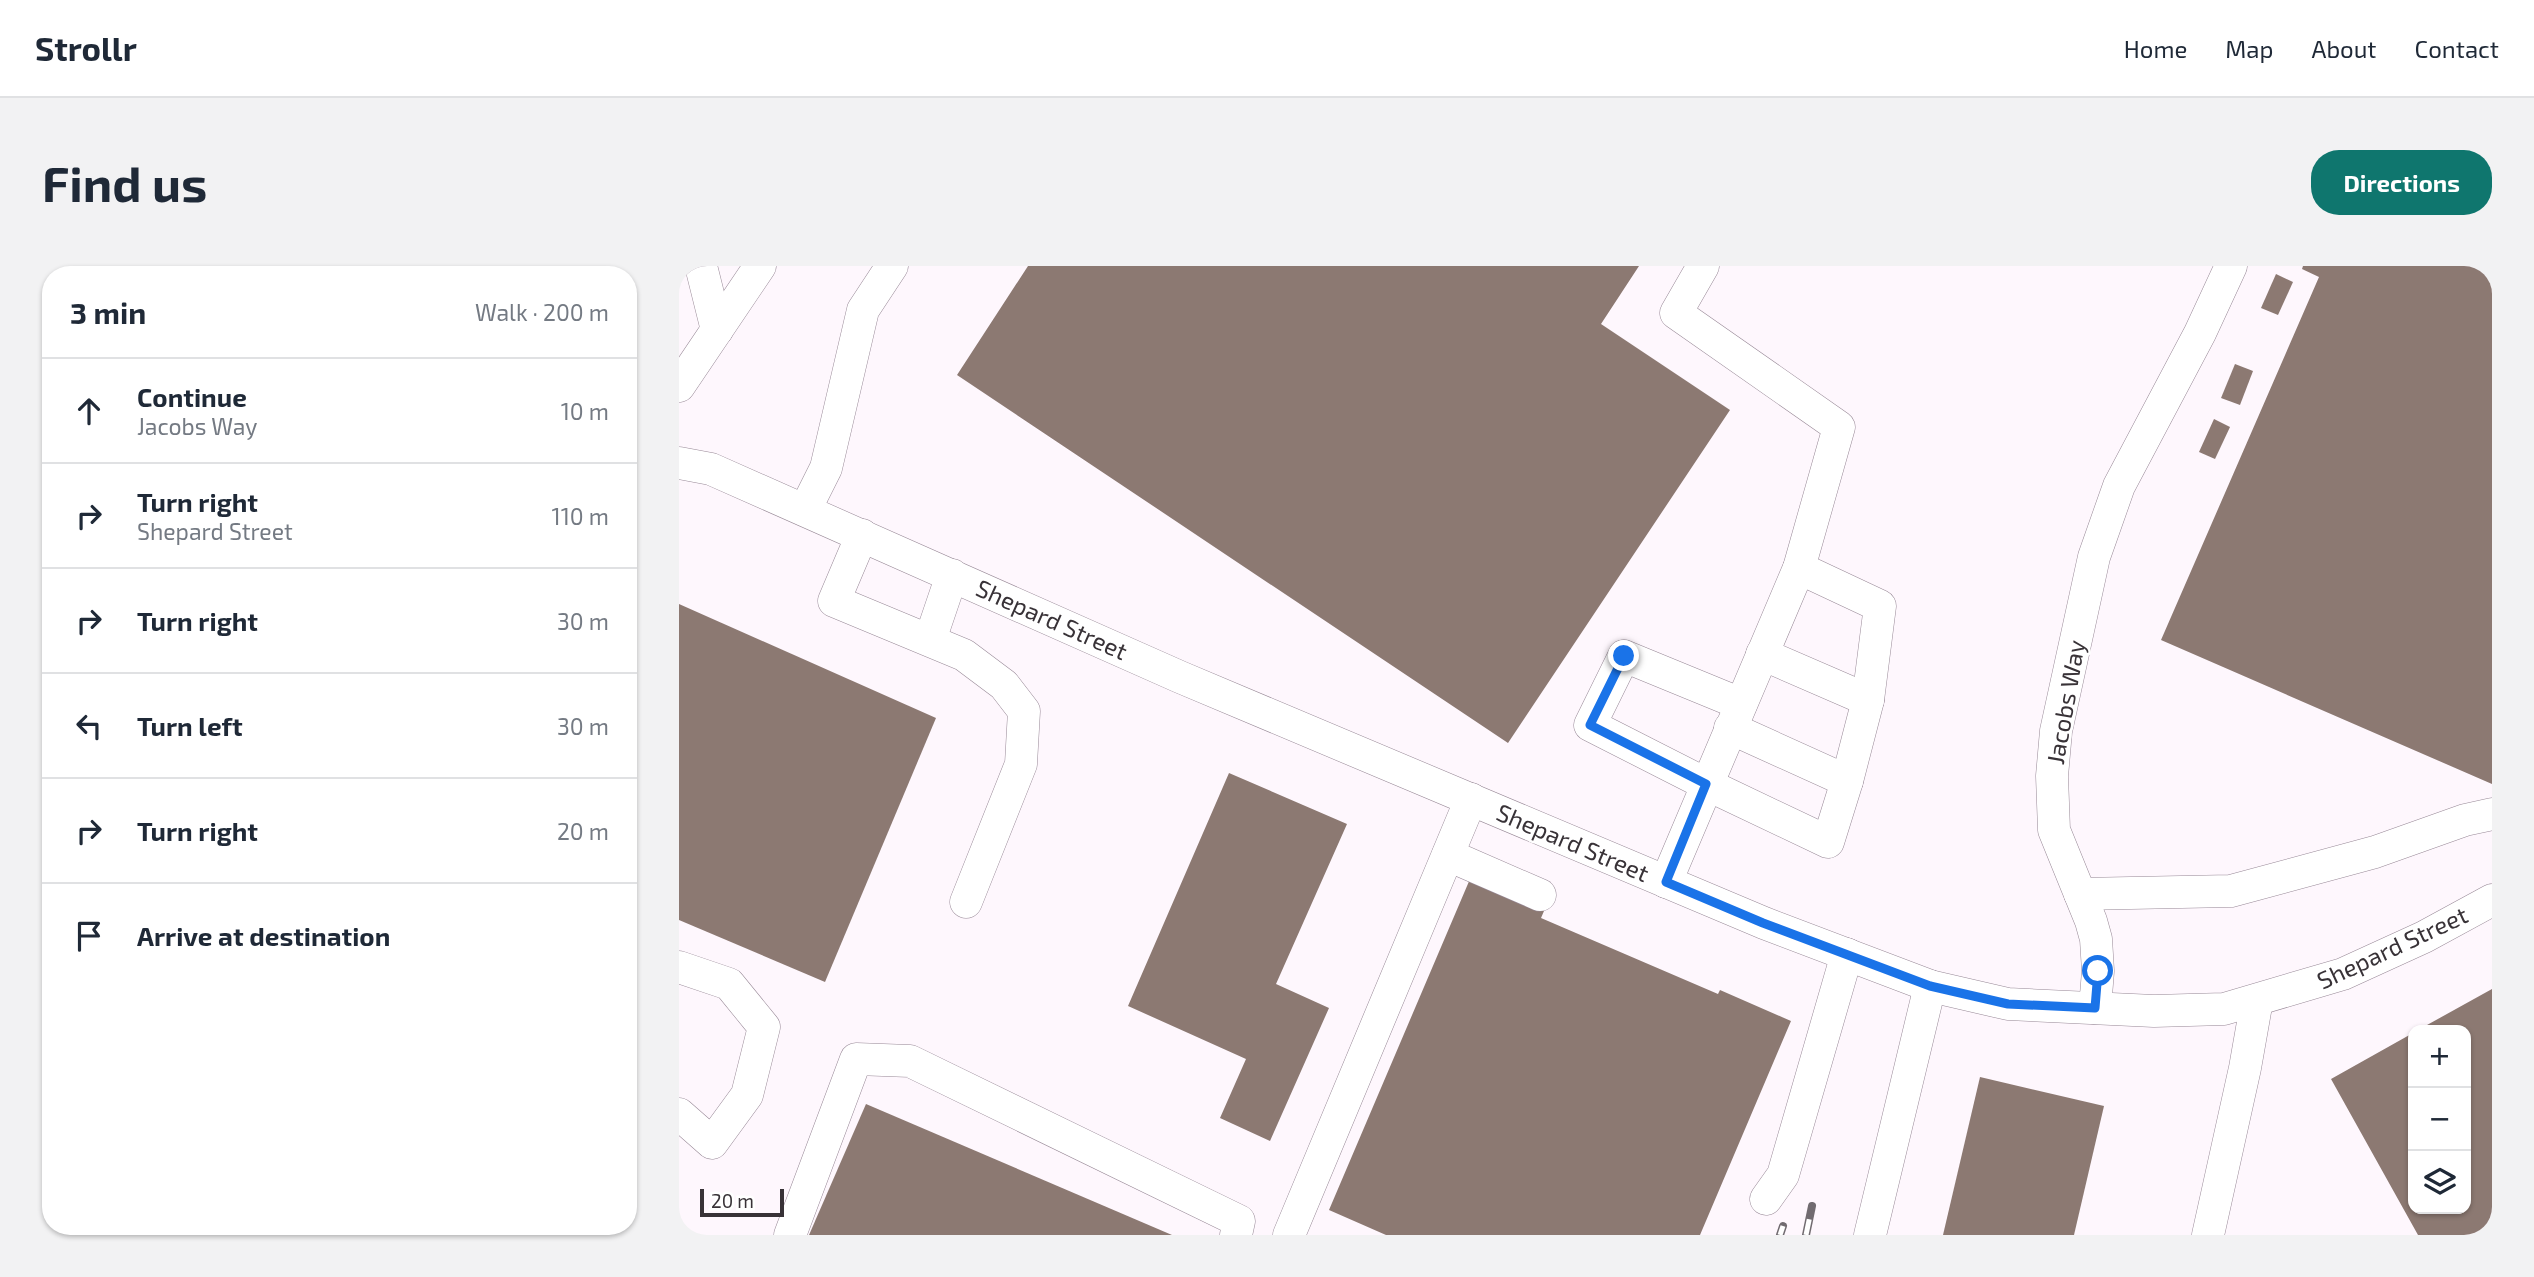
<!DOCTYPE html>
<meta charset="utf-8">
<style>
:root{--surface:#fff;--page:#f2f2f3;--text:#1f2937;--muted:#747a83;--line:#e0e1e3;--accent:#0f766e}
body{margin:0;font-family:"Exo 2",sans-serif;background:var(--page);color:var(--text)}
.controls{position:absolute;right:21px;bottom:21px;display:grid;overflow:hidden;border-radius:14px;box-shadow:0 2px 5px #0004}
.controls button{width:63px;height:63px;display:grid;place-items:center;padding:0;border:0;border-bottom:2px solid var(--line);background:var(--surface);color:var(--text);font:35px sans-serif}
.scale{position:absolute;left:21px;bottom:18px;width:84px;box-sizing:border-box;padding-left:7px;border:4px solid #383237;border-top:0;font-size:19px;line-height:24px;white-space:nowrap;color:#383237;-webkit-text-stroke:5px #fff;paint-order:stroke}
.stop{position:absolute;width:21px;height:21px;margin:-16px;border:5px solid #1a73e8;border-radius:50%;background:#fff}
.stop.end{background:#1a73e8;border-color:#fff;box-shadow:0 2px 7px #0008}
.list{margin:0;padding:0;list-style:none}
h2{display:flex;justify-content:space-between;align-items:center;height:91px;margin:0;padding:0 28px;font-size:30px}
h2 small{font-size:23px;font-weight:400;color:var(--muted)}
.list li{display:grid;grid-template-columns:46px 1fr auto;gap:21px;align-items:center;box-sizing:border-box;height:105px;padding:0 28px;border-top:2px solid var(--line)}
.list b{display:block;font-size:26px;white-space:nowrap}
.list p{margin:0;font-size:23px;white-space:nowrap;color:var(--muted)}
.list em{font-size:23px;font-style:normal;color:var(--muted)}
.icon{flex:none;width:38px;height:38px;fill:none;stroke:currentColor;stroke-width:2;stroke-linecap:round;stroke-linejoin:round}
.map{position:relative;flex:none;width:1813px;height:969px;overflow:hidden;border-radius:28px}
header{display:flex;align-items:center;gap:42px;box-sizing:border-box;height:98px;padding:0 35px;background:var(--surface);border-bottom:2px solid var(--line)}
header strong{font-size:33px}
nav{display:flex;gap:38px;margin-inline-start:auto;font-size:24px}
.intro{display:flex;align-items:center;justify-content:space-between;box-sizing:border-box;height:168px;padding:0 42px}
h1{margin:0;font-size:49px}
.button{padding:18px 32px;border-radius:28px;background:var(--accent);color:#fff;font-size:24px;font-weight:700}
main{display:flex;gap:42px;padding:0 42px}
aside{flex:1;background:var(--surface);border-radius:28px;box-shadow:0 2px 5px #0004}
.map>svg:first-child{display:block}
.building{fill:#8c7972}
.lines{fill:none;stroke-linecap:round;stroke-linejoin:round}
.minor-casing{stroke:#988997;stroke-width:33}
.minor{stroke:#fff;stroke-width:32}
.rail-casing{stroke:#716b70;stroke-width:8}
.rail{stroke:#fff;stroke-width:5;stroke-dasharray:16;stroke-linecap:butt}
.route{stroke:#1a73e8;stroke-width:9}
.labels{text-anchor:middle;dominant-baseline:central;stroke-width:5;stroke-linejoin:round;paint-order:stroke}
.street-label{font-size:24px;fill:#383237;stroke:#fff}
</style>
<header>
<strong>Strollr</strong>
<nav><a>Home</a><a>Map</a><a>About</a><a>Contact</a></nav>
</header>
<div class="intro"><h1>Find us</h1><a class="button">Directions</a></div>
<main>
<aside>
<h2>3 min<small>Walk · 200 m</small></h2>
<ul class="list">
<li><svg class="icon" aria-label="ahead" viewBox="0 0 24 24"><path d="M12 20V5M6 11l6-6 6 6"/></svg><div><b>Continue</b><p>Jacobs Way</p></div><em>10 m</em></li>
<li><svg class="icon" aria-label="right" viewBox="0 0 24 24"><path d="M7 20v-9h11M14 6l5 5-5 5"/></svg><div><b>Turn right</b><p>Shepard Street</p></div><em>110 m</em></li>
<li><svg class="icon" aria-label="right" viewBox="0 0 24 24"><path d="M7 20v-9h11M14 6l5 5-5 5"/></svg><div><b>Turn right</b></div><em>30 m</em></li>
<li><svg class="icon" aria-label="left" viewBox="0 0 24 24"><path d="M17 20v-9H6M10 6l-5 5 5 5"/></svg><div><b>Turn left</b></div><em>30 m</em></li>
<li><svg class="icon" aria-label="right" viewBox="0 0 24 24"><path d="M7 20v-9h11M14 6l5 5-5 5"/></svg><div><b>Turn right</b></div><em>20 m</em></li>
<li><svg class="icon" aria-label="arrive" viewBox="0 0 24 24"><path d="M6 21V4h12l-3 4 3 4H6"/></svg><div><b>Arrive at destination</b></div></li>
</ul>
</aside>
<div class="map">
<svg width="1813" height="969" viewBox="0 0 1813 969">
<rect width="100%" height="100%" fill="#fef7fd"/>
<g class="building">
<path d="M349,0H960L922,58L1051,144L829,477L278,109Z"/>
<path d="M1624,0H1813V518L1482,374L1640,11L1623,3Z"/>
<path d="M1597,8L1614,16L1599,49L1582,42Z"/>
<path d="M1556,98L1574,105L1561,139L1542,132Z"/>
<path d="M1535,153L1551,161L1536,193L1520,186Z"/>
<path d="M0,338L257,452L146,716L0,654Z"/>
<path d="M550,507L668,558L597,718L650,742L591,875L541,852L567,793L449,740Z"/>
<path d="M791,613L865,645L862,652L1039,728L1041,724L1112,755L1021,969H707L650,944Z"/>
<path d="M1813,723V969H1739L1652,813L1734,767V943H1787V764H1739Z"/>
<path d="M1301,811L1425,840L1395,969H1264Z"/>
<path d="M187,838L493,969H130Z"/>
</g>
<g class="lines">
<defs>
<g id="minor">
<path d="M22,0L38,64"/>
<path d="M0,120L81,0"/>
<path d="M0,197L32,203L501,411L1085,657L1251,720L1329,738L1475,745L1545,743L1664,708L1745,671L1813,634"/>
<path d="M126,244L147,202L184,44L213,0"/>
<path d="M183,269L155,335L285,389L325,419L345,445L342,498L287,636"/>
<path d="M1120,302L1201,340L1189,434"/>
<path d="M251,374L273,309"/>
<path d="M1083,388L1189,434L1168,515"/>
<path d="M1051,462L1168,515L1149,576L1027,518L911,459L945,390L1062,438"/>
<path d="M769,589L861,629"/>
<path d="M987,616L1120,302L1160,161L997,47L1024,0"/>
<path d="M1401,628L1552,625L1696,586L1786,554L1813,548"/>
<path d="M0,701L50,718L85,761L68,829L33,877L0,848"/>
<path d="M1416,742L1419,705L1417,673L1412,655L1375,564L1373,510L1377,465L1415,291L1440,220L1521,67L1552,0"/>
<path d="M1087,933L1104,909L1168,688"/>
<path d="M111,969L177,793L231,795L560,955L557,969"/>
<path d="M610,969L792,533"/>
<path d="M1191,969L1251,720"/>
<path d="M1529,969L1566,802L1578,734"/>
</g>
</defs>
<use href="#minor" class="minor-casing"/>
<use href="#minor" class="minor"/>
<defs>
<g id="rail">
<path d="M1101,969L1104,960"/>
<path d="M1127,969L1133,940"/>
</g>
</defs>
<use href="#rail" class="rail-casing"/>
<use href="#rail" class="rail"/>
</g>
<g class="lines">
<path class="route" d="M945,390L911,459L1027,518L987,616L1084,657L1251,720L1329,738L1416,742L1419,705"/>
</g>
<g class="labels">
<g class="street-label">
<text transform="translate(373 353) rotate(24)">Shepard Street</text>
<text transform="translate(1386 436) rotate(-80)">Jacobs Way</text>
<text transform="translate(894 576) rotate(23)">Shepard Street</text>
<text transform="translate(1713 681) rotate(-25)">Shepard Street</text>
</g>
</g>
</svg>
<div class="controls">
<button>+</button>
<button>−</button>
<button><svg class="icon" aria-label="layers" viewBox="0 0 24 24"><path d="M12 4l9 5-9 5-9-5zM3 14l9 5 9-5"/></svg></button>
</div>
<div class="scale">20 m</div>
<div class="stop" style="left:1419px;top:705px"></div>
<div class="stop end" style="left:945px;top:390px"></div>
</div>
</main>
